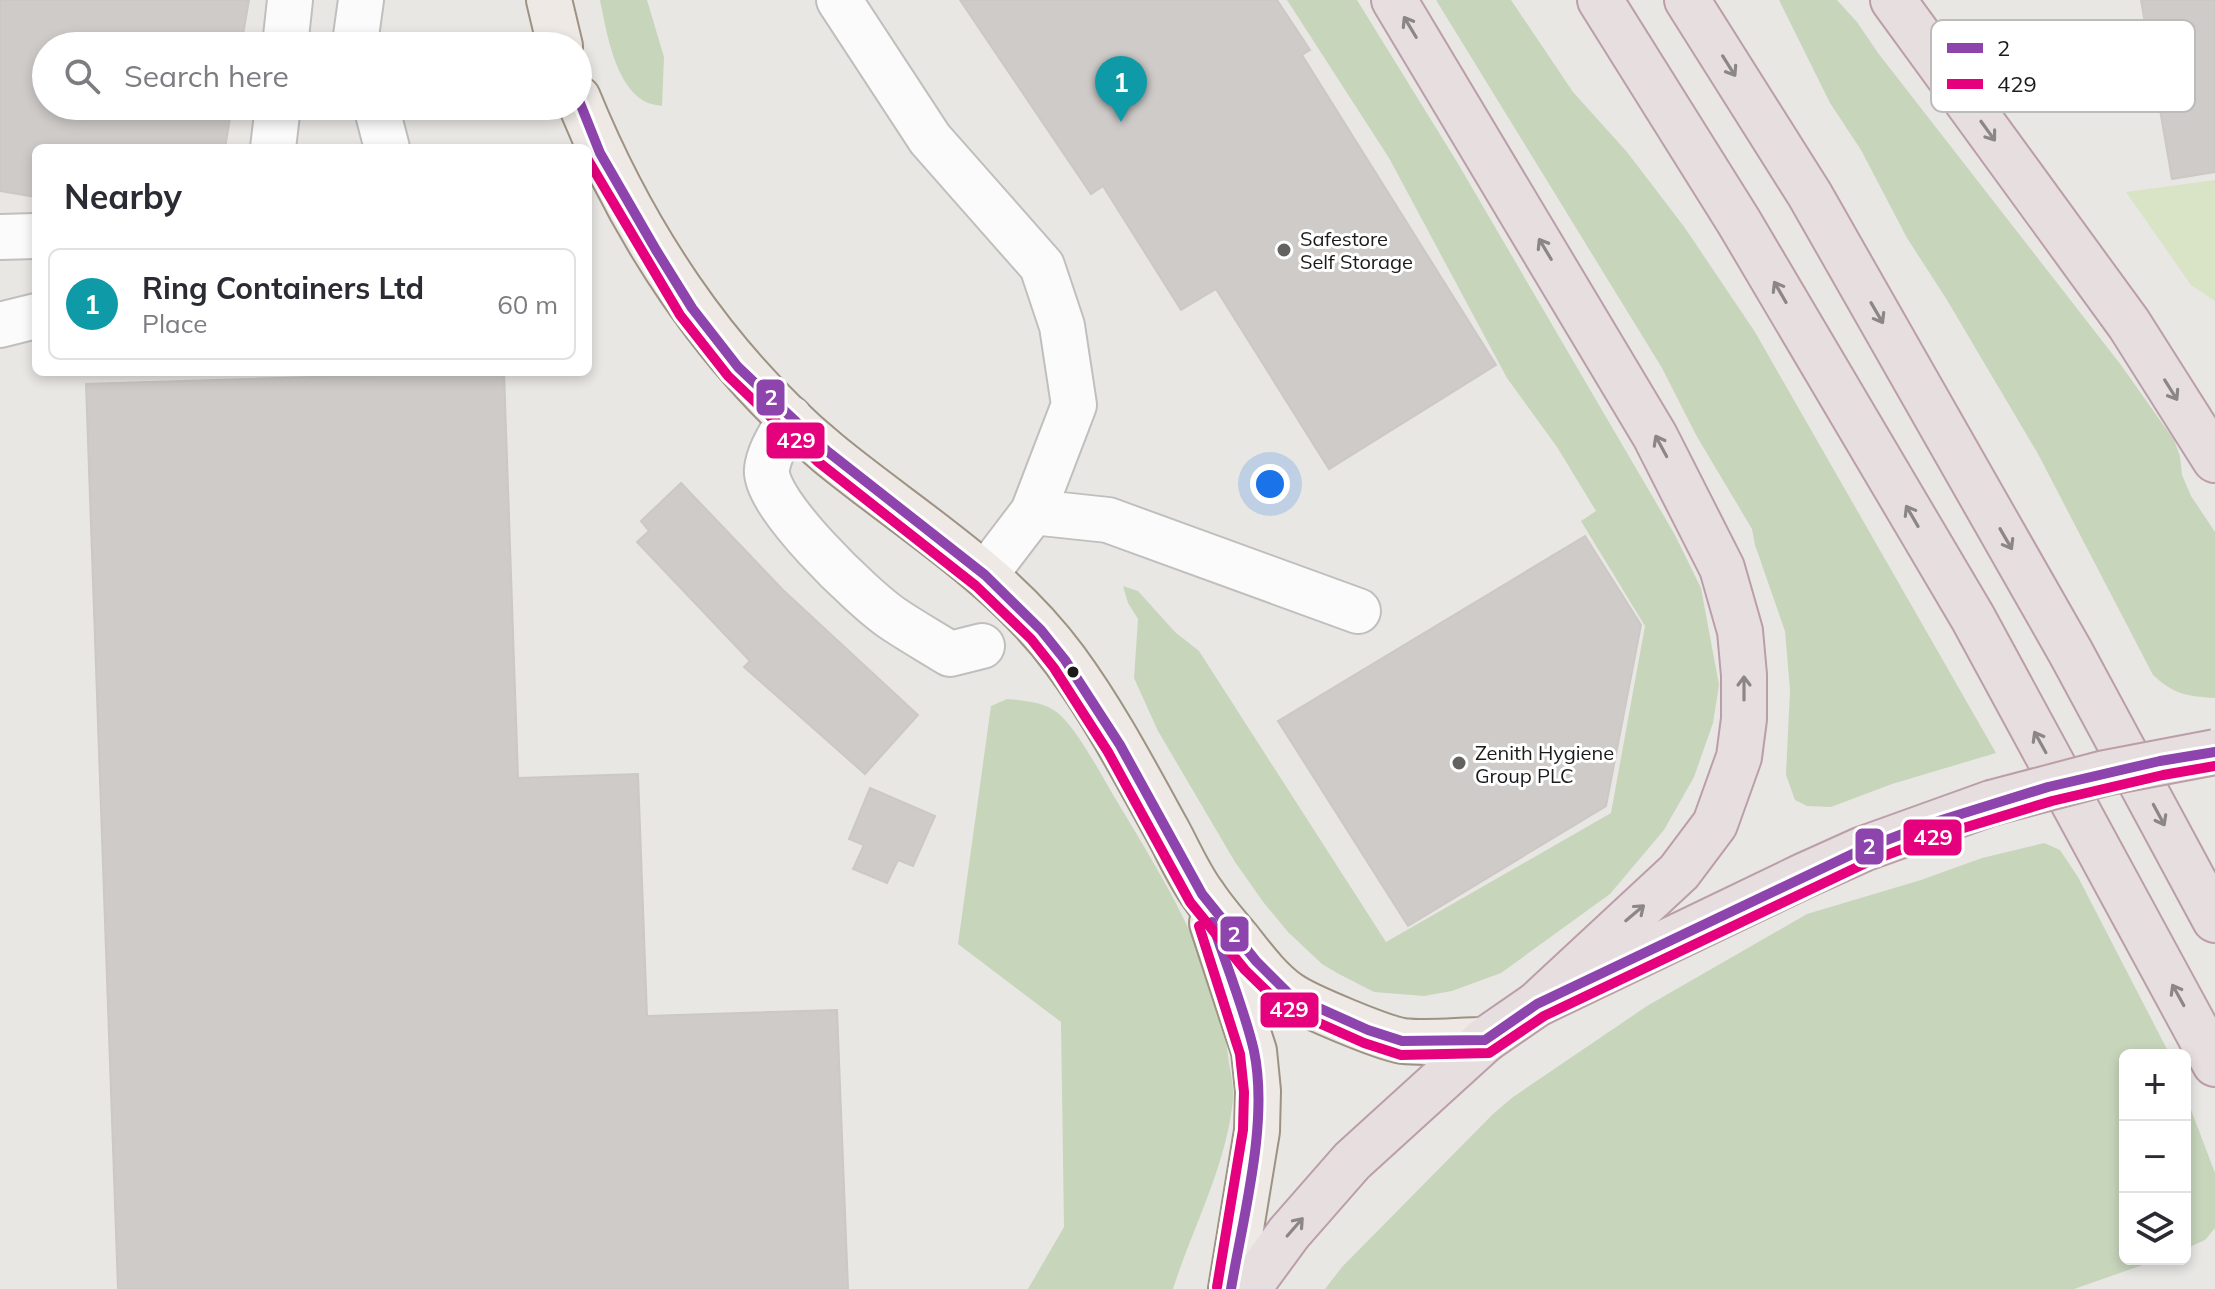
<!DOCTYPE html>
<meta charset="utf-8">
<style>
:root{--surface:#fff;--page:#f2f2f3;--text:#2b2b33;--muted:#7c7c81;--line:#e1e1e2;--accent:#b45309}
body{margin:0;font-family:Mulish,sans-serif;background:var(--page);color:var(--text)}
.controls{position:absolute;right:24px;bottom:24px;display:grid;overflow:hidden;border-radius:12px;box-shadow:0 4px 12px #0003}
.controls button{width:72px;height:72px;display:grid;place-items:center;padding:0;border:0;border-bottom:2px solid var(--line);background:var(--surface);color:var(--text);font:40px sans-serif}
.you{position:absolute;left:1270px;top:484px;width:28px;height:28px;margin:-20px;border:6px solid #fff;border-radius:50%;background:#1a73e8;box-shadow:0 0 0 12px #1a73e833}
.badge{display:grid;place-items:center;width:52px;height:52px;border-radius:50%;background:var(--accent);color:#fff;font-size:26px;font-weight:700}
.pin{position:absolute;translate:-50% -66px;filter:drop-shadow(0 2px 4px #0008)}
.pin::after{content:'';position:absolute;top:42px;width:28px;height:24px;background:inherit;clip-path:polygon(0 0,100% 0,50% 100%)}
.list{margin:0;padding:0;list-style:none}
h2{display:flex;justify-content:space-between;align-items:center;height:104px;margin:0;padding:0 32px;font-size:34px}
h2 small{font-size:26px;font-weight:400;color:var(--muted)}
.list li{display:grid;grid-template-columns:52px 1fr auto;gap:24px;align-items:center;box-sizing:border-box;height:112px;margin:0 16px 16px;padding:0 16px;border:2px solid var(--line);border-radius:12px}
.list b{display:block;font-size:30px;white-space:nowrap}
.list p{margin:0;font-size:26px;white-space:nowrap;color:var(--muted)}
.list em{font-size:26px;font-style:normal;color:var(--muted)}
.icon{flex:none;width:44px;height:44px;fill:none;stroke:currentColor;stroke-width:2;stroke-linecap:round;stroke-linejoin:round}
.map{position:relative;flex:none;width:2215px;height:1289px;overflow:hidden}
.search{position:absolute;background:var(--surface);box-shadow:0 4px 12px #0003;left:32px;top:32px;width:560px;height:88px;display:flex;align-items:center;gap:20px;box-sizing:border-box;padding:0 28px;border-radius:44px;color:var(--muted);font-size:30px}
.panel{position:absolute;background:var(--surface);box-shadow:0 4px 12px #0003;left:32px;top:144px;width:560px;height:232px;border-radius:12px}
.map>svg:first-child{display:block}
.grass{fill:#d8e4c5}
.forest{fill:#c7d5bb}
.building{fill:#cecbc9;stroke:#ccc8c5;stroke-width:2}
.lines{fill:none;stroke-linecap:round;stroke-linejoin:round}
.minor-casing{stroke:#c0bfbe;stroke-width:48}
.major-casing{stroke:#9d9283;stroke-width:48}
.highway-casing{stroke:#bb9ea9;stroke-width:48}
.minor{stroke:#fcfbfb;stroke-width:44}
.major{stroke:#eee9e4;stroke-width:44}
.highway{stroke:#e7dee0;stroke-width:44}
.highway-bridge-casing{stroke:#bb9ea9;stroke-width:48;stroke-linecap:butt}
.highway-bridge{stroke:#e7dee0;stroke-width:44}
.bus-1-casing{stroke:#fff;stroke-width:16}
.bus-2-casing{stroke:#fff;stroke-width:16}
.bus-1{stroke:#8e44ad;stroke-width:10}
.bus-2{stroke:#e5007d;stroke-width:10}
.oneway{stroke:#8b8687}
.poi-dot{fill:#636261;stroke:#fff;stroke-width:3}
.bus-dot{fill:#1b1b1b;stroke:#fff;stroke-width:3}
.labels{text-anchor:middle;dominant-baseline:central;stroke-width:6;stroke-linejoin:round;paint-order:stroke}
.poi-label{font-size:20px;fill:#1b1b1b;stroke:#fff;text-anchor:start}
.key{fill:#fff;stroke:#bbb;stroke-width:2}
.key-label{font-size:22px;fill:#1b1b1b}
.line-badge{stroke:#fff;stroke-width:3}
.badge-label{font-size:22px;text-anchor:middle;font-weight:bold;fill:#fff}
</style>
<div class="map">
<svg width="2215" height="1289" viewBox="0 0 2215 1289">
<rect width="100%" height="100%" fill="#e9e7e4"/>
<path class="grass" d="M2215,180V301L2191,285L2126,192Z"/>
<g class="forest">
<path d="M600,0H647L664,57L662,106C656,105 649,104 644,101C615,85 606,30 600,0Z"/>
<path d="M1287,0H1357L1457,162L1675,535L1701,588L1719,685L1713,723L1694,777L1664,830L1610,894L1501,973L1452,991L1424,996L1374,992L1337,973L1322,964L1288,932L1264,903L1235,862L1158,731L1134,678L1138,619L1128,603L1123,586L1138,591L1175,632L1199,651L1386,942L1611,813L1645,626L1581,521L1596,511L1557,447L1507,378L1389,158Z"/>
<path d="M1436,0H1511L1573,92L1627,152L1685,228L1755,332L1996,753L1892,784L1831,807L1807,806L1795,800L1786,775L1790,690L1785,631L1755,545L1752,529L1696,435L1662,368Z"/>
<path d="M1779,0H1837L1857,22L1878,53L2121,365L2174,440L2180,456L2182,475L2191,496L2215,532V698C2186,696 2175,695 2153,675L2038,454L1947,300L1907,238L1861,150L1830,103Z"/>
<path d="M1007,699C1025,701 1043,701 1058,713C1077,729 1102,776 1115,798C1165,882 1218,963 1229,1063C1231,1074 1234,1087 1233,1099C1227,1164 1193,1227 1173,1289H1028L1064,1227L1061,1022L958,944L991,706Z"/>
<path d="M2044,843L2060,850L2078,877L2170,1055H2125V1259H2160L2074,1289H1325L1342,1267L1493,1114L1513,1097L1647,1006L1807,914L1921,880L1982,858Z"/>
<path d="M2185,1094L2215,1173V1228L2205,1240L2185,1249Z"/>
</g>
<g class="building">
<path d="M0,0H249L241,46H46V106H232L225,148H36V197L0,191Z"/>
<path d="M960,0H1277L1310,50L1302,55L1496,365L1329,469L1216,289L1181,310L1103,186L1091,194Z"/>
<path d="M2141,0H2215V172L2172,179Z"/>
<path d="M470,372H504L518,778L638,774L647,1016L837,1010L848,1289H118L86,384Z"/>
<path d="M681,483L783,590L918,715L865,774L744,667L750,661L637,542L649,531L641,521Z"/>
<path d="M1585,536L1641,625L1606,806L1408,926L1278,721Z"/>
<path d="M870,788L935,816L913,866L898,860L887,883L853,869L864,845L849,839Z"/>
</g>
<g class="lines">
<defs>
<g id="minor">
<path d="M839,0L930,139L1042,266L1062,326L1074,405L1033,512L1108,520L1358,611"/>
<path d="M285,46L290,0"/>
<path d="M359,46L356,36L361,0"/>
<path d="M376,106L387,148"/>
<path d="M273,148L278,106"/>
<path d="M0,237L36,236"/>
<path d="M0,325L36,316"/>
<path d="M790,418C782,433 769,451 767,469C762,502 864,599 892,618C911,631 931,642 950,654L982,646"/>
<path d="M985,575L1033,512"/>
</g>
<g id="major">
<path d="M549,0L560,46"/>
<path d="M578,98C633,233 715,359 828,453C908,519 1002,574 1065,660C1104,713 1135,772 1167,830C1179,852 1189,876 1204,896C1214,911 1226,925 1238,939C1253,958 1269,980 1289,994C1306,1006 1383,1038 1403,1041C1429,1044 1459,1040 1485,1040"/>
<path d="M1212,923L1254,1051L1258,1091L1257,1131L1231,1289"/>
</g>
<g id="highway">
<path d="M1394,0L1655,436L1722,568L1740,631L1744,675V719L1739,757L1715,824L1679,872L1537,1004"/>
<path d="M1600,0L1739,222L1973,618L2215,1064"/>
<path d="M1687,0L1810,195L2071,653L2215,920"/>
<path d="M1893,0L2129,324L2215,460"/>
<path d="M1248,1289L1289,1233L1352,1161L1485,1040L1537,1004L1803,876L1863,849L1991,803"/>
</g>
</defs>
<use href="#minor" class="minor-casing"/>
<use href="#major" class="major-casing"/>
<use href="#highway" class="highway-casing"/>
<use href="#minor" class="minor"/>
<use href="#major" class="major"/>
<use href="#highway" class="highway"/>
<defs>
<path id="highway-bridge" d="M1991,803L2105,773L2215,752"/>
</defs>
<use href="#highway-bridge" class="highway-bridge-casing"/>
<use href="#highway-bridge" class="highway-bridge"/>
<defs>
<g id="bus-1">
<path d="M578,98L600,153L656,250L692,308L738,367L827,451L985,575L1041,630L1065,660L1120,745L1202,894L1256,961L1290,995L1368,1030L1402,1041L1485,1040L1537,1004L1863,849L1929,824L2048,787L2160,761L2215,752"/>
<path d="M1212,922C1225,962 1245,1011 1254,1051C1269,1122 1243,1217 1231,1289"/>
</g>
<g id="bus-2">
<path d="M588,160L680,315L728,376L817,461L976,586L1031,639L1054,668L1108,752L1190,902L1245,970L1283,1007L1364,1043L1401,1055L1489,1053L1544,1016L1868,862L1934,837L2052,801L2163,775L2215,766"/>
<path d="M1199,926L1240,1054L1244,1092L1243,1130L1217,1287"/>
</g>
</defs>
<use href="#bus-1" class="bus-1-casing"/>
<use href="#bus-2" class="bus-2-casing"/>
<use href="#bus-1" class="bus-1"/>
<use href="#bus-2" class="bus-2"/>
</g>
<defs><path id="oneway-shaft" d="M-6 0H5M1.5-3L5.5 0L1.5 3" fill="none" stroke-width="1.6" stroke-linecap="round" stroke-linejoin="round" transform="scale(2)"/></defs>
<g class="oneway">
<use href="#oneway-shaft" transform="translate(1410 27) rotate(-121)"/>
<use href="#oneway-shaft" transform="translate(1729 66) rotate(58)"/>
<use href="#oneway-shaft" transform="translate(1988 131) rotate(54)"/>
<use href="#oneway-shaft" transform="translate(1545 249) rotate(-121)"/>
<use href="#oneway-shaft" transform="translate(1780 292) rotate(-120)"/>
<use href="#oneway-shaft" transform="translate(1877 313) rotate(60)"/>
<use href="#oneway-shaft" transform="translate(2171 390) rotate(58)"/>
<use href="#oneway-shaft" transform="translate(1661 446) rotate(-118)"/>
<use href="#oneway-shaft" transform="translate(1912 516) rotate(-120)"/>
<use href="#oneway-shaft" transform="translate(2006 539) rotate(60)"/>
<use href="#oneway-shaft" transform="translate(1744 688) rotate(-90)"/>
<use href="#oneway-shaft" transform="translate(2040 742) rotate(-119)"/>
<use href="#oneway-shaft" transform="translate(2159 815) rotate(62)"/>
<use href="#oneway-shaft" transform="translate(1635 913) rotate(-40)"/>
<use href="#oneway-shaft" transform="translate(2178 995) rotate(-119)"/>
<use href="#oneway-shaft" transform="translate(1295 1227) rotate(-49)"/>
</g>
<g class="poi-dot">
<circle cx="1284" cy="250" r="8"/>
<circle cx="1459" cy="763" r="8"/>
</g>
<circle class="bus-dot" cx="1073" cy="672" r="7"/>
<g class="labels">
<g class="poi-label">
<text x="1300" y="238">Safestore<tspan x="1300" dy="23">Self Storage</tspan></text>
<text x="1475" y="752">Zenith Hygiene<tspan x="1475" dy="23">Group PLC</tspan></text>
</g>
</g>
<rect x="1931" y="20" width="264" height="92" rx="12" class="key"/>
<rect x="1947" y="43" width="36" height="10" fill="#8e44ad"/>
<rect x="1947" y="79" width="36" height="10" fill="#e5007d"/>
<g class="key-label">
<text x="1997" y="56">2</text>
<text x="1997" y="92">429</text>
</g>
<g class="line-badge">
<rect x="755" y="378" width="31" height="39" rx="8" fill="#8e44ad"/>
<rect x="765" y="421" width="61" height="39" rx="8" fill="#e5007d"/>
<rect x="1902" y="818" width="61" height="39" rx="8" fill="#e5007d"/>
<rect x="1854" y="827" width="31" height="39" rx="8" fill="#8e44ad"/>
<rect x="1219" y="915" width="31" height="38" rx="8" fill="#8e44ad"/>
<rect x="1259" y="991" width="61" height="38" rx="8" fill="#e5007d"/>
</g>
<g class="badge-label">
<text x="771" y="405">2</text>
<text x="796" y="448">429</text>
<text x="1933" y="845">429</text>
<text x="1869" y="854">2</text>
<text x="1234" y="942">2</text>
<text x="1289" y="1017">429</text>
</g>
</svg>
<div class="controls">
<button>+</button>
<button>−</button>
<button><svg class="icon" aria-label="layers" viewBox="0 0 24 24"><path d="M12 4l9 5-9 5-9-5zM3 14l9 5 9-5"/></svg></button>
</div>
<div class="you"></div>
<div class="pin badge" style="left:1121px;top:122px;background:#0f9aa8">1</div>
<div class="search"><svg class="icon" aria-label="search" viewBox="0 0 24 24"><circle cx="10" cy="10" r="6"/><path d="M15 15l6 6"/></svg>Search here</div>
<section class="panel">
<h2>Nearby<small></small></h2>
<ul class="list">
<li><span class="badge" style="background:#0f9aa8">1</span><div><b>Ring Containers Ltd</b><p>Place</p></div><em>60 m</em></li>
</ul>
</section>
</div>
